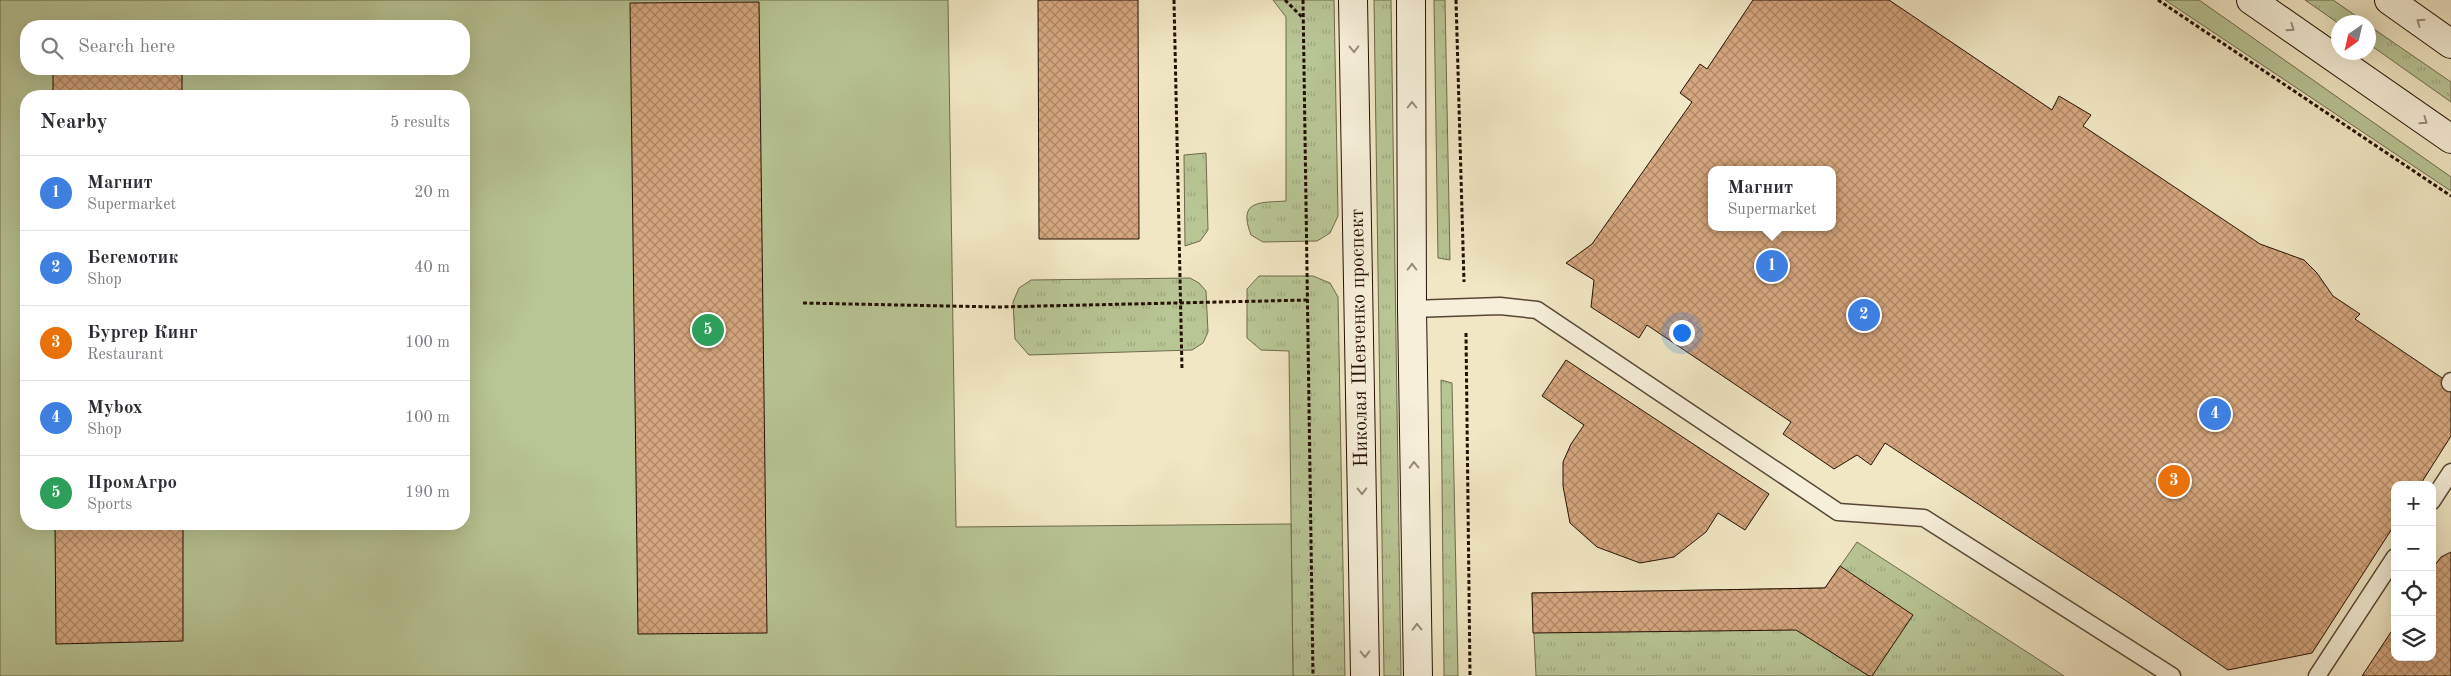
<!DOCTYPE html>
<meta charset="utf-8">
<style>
:root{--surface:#fff;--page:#f7f7f7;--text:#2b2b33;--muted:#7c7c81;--line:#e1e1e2;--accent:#8f2418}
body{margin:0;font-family:"Old Standard TT",serif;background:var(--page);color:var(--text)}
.controls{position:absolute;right:15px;bottom:15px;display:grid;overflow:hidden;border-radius:10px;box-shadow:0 5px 20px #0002}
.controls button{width:45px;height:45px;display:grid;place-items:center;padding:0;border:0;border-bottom:1px solid var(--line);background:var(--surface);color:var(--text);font:25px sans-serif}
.compass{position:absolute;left:2331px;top:15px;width:45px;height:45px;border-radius:50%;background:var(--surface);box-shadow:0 5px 20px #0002;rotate:214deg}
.you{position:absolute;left:1681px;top:332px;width:18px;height:18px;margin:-12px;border:4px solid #fff;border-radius:50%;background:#1a73e8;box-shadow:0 0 0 8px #1a73e833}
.badge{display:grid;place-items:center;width:32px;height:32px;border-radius:50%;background:var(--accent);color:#fff;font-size:16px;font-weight:700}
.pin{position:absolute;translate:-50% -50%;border:2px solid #fff;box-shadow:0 1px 5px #0006}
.popup{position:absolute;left:1708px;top:166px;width:128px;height:65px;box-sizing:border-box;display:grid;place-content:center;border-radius:10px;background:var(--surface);filter:drop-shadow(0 1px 4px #0005);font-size:16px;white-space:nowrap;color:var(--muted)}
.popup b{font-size:19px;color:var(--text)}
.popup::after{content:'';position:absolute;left:50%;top:100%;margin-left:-10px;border:10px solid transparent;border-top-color:var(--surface)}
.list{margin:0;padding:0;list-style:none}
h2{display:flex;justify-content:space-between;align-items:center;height:65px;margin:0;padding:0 20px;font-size:21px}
h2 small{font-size:16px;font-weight:400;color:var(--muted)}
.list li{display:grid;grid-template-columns:32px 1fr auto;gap:15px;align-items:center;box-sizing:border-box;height:75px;padding:0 20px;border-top:1px solid var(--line)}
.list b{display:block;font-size:19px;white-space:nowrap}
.list p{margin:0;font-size:16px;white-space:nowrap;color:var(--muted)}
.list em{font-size:16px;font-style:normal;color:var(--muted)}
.icon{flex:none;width:28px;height:28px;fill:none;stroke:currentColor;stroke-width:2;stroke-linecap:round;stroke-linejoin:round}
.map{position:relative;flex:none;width:2451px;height:676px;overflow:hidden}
.search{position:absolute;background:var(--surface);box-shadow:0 5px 20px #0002;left:20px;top:20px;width:450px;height:55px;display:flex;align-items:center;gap:12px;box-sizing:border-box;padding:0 18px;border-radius:20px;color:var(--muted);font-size:19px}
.panel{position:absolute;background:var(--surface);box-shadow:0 5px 20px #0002;left:20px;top:90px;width:450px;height:440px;border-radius:20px}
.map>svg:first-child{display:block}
.grass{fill:url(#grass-tufts);stroke:#6e6a4d}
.garden{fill:#b8c595;stroke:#6e6a4d;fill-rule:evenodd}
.building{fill:url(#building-cross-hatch);stroke:#251005;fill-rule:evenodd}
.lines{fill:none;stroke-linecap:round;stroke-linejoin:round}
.service-casing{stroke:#584635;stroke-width:19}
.secondary-casing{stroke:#251005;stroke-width:30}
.path{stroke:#251005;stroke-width:3;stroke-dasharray:4 2.5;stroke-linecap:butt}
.service{stroke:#f6efd9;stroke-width:16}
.secondary{stroke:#f6efd9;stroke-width:28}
.oneway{stroke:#988b7a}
.labels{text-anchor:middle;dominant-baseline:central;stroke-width:4;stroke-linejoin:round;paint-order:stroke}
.street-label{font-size:20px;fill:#251005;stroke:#f6efd9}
</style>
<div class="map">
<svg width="2451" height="676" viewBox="0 0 2451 676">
<defs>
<pattern id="grass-tufts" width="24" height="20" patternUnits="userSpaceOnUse" patternTransform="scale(1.25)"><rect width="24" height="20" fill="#b8c595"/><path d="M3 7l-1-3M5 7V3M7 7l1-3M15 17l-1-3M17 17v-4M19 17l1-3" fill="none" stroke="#9ea87f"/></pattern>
<pattern id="building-cross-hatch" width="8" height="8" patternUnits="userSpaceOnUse" patternTransform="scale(1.25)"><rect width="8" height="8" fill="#d5a77e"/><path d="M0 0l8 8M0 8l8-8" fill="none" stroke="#ad8765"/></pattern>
</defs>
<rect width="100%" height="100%" fill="#f1e7c4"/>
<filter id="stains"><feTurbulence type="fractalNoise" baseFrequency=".004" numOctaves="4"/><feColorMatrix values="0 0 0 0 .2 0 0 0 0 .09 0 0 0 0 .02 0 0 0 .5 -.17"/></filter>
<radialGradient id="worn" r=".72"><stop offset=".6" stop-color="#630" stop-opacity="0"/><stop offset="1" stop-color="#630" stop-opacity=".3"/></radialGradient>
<g class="grass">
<path d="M1273,0H1334L1338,216L1330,233L1317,241L1263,242L1251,235C1237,199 1261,203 1286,201V17Z"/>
<path d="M1374,0H1391L1401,676H1384Z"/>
<path d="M1434,0H1445L1450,260L1438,258Z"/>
<path d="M2305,0H2333L2365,22L2338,23Z"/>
<path d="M2368,25L2451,82V102L2369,44Z"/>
<path d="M1206,153L1208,230L1200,241L1185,246L1184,155Z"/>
<path d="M1259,276H1313L1330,283L1338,297L1345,676H1293L1289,351L1261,350L1247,338V289Z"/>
<path d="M1190,278L1199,283L1206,291L1208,332L1203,343L1192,350L1029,355L1015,339L1013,302L1019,288L1031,280Z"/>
<path d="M1441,380L1452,383L1458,676H1444Z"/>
<path d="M1857,542L2064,676H1536L1532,593L1825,588Z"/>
</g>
<g class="garden">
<path d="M0,0H948L956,527L1291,524L1293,676H0ZM26,26H464V69H26ZM26,96H464V524H26Z"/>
<path d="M2165,0H2199L2451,177V191Z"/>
</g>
<g class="building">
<path d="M1038,0H1138L1139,239H1039Z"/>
<path d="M1753,0H1889L2052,110L2059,96L2091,115L2083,126L2260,244L2304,260L2317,273L2333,296L2360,314L2355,319L2451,384V436L2420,485H2395V524L2312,653L2228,670L2125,600L1885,443L1871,465L1857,455L1834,469L1783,434L1791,422L1647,325L1639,338L1591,307L1594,280L1566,263L1592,244L1692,102L1680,93L1700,64L1707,69ZM1712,170H1832V227H1712Z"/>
<path d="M759,2L767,633L638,634L630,3Z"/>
<path d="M182,22V26H53V24Z"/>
<rect x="53" y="69" width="129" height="27"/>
<path d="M1566,360L1769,494L1745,530L1718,513L1706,532L1674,557L1640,563L1597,547L1570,523L1563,486V462L1571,444L1584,425L1542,396Z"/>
<path d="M55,524H183V641L56,644Z"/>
<path d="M2451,552V676H2362L2395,626V657H2432V569L2441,557Z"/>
<path d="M1840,566L1913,615L1872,676H1869L1796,630L1533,633L1532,593L1825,588Z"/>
</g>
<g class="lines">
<defs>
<g id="service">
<path d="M1412,309L1500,306L1537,310L1838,512L1924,518L2172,676"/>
<path d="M2450,383L2451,381"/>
<path d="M2432,501L2451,472"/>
<path d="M2317,676L2395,557"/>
</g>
<g id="secondary">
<path d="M1353,0L1365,676"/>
<path d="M1411,0L1412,309L1418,676"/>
<path d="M2251,0L2451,139"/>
<path d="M2389,0L2451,44"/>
</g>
</defs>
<use href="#service" class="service-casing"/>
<use href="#secondary" class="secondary-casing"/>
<g class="path">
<path d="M1174,0L1182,370"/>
<path d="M1285,0L1302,17"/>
<path d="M1303,0L1313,676"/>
<path d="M1456,0L1464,282"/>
<path d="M2158,0L2451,196"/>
<path d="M803,303L997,307L1308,300"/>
<path d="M1466,333L1470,676"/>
</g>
<use href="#service" class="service"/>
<use href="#secondary" class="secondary"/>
</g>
<defs><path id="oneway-chevron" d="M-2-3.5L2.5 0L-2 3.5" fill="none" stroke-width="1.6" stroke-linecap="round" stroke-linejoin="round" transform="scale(1.25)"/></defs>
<g class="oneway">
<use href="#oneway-chevron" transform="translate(2420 22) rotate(-145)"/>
<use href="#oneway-chevron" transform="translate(2291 28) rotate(35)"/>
<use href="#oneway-chevron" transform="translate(1354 49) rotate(89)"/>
<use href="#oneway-chevron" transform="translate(1412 105) rotate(-90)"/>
<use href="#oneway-chevron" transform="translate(2424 121) rotate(35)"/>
<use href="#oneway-chevron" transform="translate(1412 267) rotate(-90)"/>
<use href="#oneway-chevron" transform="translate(1414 465) rotate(-91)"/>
<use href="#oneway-chevron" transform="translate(1362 491) rotate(89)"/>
<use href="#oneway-chevron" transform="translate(1417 627) rotate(-91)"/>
<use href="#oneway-chevron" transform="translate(1365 654) rotate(89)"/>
</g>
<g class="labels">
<g class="street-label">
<text transform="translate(1360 338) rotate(-91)">Николая Шевченко проспект</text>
</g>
</g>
<rect width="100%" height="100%" filter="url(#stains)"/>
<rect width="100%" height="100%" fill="url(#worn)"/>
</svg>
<div class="controls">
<button>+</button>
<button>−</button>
<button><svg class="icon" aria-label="locate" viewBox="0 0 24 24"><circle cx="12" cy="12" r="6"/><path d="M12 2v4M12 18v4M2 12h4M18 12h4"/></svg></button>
<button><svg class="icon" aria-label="layers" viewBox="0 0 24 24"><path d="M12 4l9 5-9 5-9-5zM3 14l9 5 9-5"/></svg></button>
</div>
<svg class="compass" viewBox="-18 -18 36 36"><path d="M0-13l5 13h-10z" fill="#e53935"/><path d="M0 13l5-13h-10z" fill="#7c7c81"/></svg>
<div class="you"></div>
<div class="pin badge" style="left:1772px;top:266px;background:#3f7fe0">1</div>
<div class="popup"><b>Магнит</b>Supermarket</div>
<div class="pin badge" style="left:1864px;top:315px;background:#3f7fe0">2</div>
<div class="pin badge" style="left:2174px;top:481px;background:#e8710a">3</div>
<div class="pin badge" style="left:2215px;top:414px;background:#3f7fe0">4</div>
<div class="pin badge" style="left:708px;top:330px;background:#2e9e5b">5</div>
<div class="search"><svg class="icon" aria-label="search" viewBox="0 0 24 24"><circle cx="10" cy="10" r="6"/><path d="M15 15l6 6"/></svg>Search here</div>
<section class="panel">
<h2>Nearby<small>5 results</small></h2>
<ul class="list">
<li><span class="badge" style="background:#3f7fe0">1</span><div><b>Магнит</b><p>Supermarket</p></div><em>20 m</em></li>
<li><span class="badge" style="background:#3f7fe0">2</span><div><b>Бегемотик</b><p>Shop</p></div><em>40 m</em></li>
<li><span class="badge" style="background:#e8710a">3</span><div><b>Бургер Кинг</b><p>Restaurant</p></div><em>100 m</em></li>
<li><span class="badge" style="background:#3f7fe0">4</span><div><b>Mybox</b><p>Shop</p></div><em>100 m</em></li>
<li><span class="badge" style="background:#2e9e5b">5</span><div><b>ПромАгро</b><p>Sports</p></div><em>190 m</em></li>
</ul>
</section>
</div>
